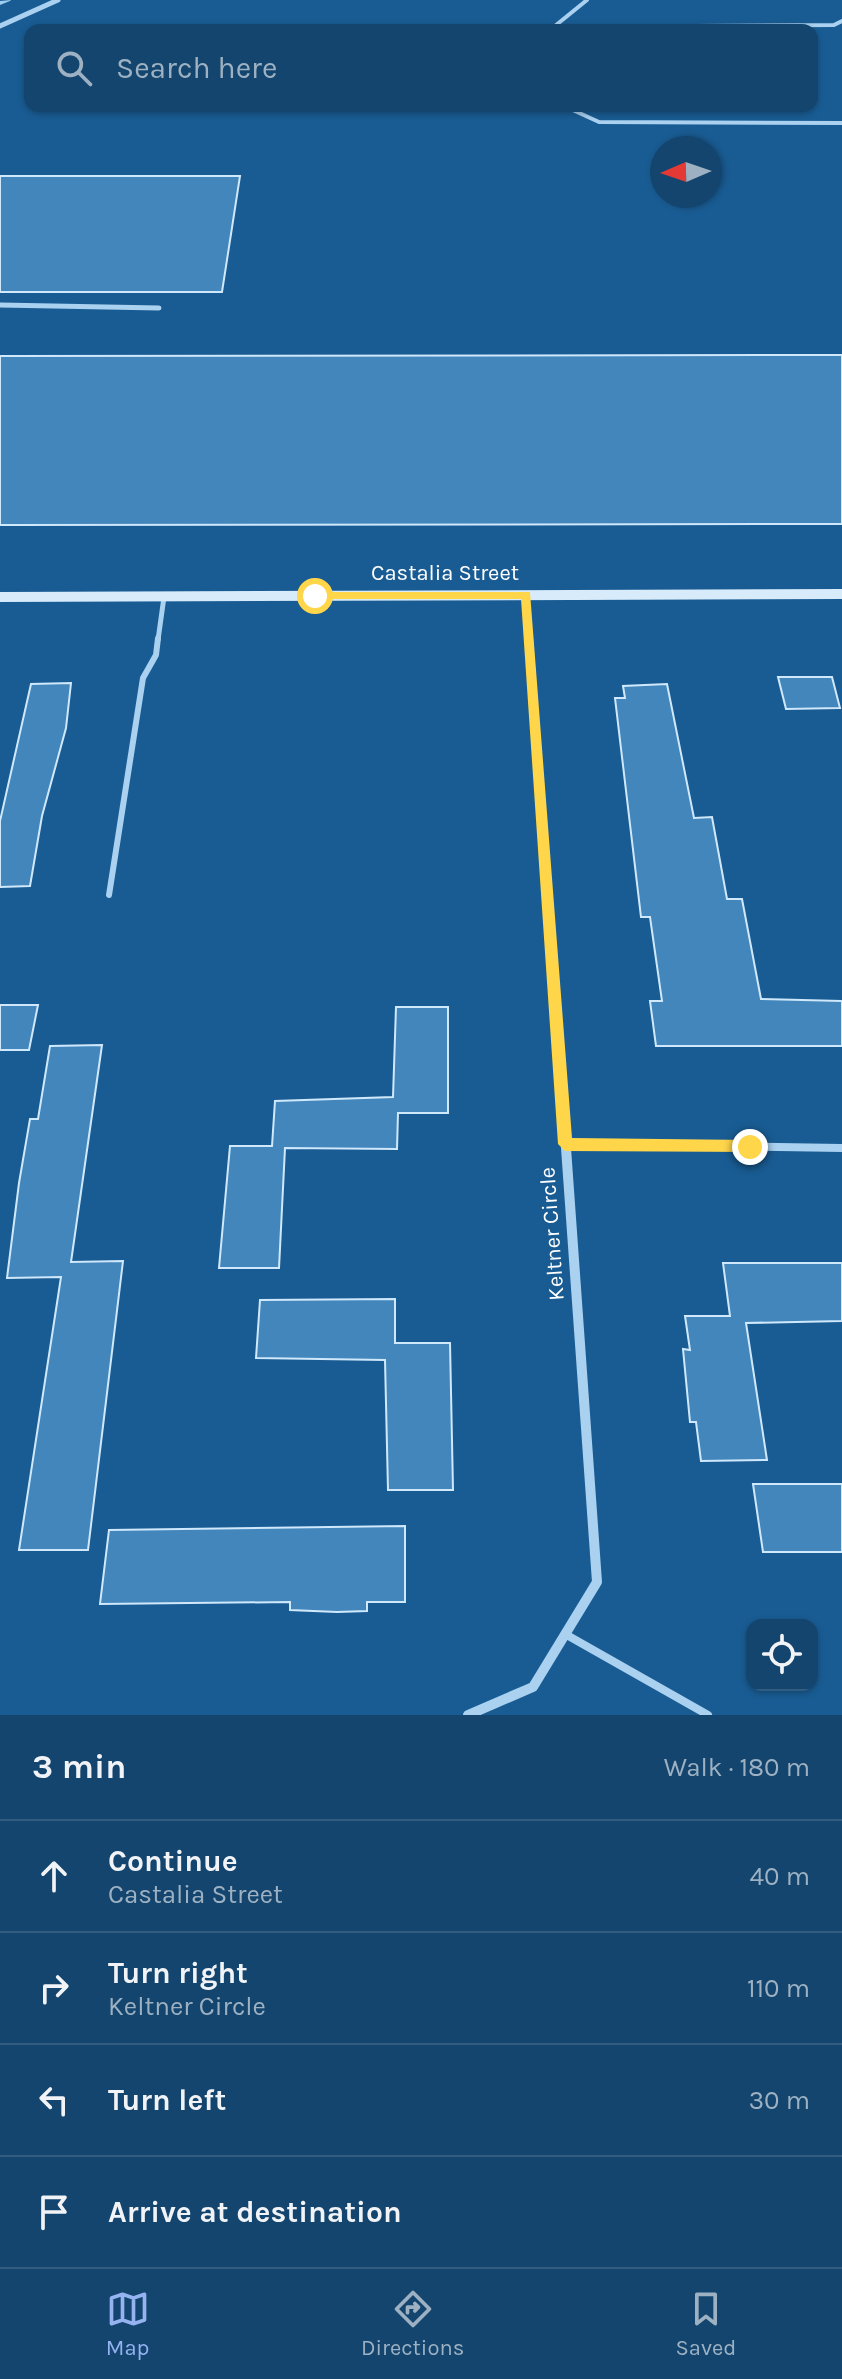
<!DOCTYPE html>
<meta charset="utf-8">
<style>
:root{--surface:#13456e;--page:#204f76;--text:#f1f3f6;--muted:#9db1c2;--line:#325d81;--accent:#95b2f1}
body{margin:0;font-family:Karla,sans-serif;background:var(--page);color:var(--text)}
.controls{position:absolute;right:24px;bottom:24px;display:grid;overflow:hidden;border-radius:16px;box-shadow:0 2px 6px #0004}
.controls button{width:72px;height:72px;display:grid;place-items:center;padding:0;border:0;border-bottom:2px solid var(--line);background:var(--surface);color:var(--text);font:40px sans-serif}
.compass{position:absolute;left:650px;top:136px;width:72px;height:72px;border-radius:50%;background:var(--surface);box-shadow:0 2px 6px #0004;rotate:268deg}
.stop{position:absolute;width:24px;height:24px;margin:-18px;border:6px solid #ffd54a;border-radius:50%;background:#fff}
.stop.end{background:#ffd54a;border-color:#fff;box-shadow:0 2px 8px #0008}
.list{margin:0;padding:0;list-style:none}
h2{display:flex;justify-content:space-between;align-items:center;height:104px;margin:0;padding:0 32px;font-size:34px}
h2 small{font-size:26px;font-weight:400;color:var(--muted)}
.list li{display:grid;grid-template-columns:52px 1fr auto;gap:24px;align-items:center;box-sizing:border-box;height:112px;padding:0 32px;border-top:2px solid var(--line)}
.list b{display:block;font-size:30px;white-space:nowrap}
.list p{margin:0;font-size:26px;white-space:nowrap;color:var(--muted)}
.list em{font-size:26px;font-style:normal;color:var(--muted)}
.icon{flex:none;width:44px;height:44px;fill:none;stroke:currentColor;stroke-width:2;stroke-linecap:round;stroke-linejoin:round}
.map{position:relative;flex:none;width:842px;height:1715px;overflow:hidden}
.search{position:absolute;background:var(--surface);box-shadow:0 2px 6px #0004;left:24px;right:24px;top:24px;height:88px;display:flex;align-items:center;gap:20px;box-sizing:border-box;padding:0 28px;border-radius:16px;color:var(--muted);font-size:30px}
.sheet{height:552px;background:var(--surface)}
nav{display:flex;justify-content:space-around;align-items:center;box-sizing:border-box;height:112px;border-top:2px solid var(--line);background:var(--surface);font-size:22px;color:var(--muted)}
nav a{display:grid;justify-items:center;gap:4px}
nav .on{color:var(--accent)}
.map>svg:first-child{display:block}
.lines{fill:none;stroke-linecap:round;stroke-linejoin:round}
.stream{fill:#9ccef2;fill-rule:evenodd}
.building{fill:#4286bb;stroke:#d0e8fb;stroke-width:2}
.lane-far3{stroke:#aad1f0;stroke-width:4}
.lane-far2{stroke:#aad1f0;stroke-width:5}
.lane-far1{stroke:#aad1f0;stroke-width:6}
.lane{stroke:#aad1f0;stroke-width:8}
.street-far3{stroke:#aad1f0;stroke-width:5}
.street-far2{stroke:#aad1f0;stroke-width:6}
.street-far1{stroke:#aad1f0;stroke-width:8}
.street{stroke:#aad1f0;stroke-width:10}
.secondary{fill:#d7ebfb;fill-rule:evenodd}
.route{fill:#ffd54a}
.labels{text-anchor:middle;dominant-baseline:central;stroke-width:6;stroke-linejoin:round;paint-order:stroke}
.street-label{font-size:22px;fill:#fff;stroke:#195c93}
</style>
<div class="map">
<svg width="842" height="1715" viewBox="0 0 842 1715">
<rect width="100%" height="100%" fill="#195c93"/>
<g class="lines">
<path class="stream" d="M11,0L10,1L0,5V1Z"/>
</g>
<g class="building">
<path d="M0,176H240L222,292H0Z"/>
<path d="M842,355V524L0,525V356Z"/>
<path d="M778,677H832L840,708L786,709Z"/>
<path d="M71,683L66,728L42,816L30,886L0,887V821L31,684Z"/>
<path d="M667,684L694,818L712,817L727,899H742L761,999L842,1001V1046H656L650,1001H662L650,917H641L615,698H625L623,686Z"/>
<path d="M0,1005H38L29,1050H0Z"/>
<path d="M396,1007H448V1113H398L397,1149L285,1148L279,1268H219L230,1146H272L275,1101L393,1097Z"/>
<path d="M102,1045L71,1262L123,1261L88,1550H19L61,1277L7,1278L19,1183L30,1119H38L50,1046Z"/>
<path d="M723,1263H842V1321L746,1323L767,1460L701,1461L696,1422H690L683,1349L690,1350L685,1316H730Z"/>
<path d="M395,1299V1343H450L453,1490H388L385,1360L256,1358L260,1300Z"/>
<path d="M753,1484H842V1552H763Z"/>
<path d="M405,1526V1602H367V1611L337,1612L290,1610V1602L100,1604L109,1530Z"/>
</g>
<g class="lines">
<g class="lane-far3">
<path d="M554,27L834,25L842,21"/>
<path d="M550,30L587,0"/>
<path d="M564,106L599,122L842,123"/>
</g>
<g class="lane-far2">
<path d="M0,305L159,308"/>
<path d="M158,640L164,597"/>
</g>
<path class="lane-far1" d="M109,895L143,678L156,655L158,638"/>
<g class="lane">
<path d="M565,1144L842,1148"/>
<path d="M565,1634L708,1715"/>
</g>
<path class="street-far3" d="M0,26L58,0"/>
<path class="street-far2" d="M526,595L529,640"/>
<path class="street-far1" d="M529,638L563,1108"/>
<path class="street" d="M468,1715L533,1687L597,1582L563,1106"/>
<path class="secondary" d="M842,589V599L0,602V592Z"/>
</g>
<path class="route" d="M315,592H530L572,1138L750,1140L757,1147L755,1152L565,1151L558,1144L521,599H311L309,596Z"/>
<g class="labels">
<g class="street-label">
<text x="445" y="573">Castalia Street</text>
<text transform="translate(552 1234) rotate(-94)">Keltner Circle</text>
</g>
</g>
</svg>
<div class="controls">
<button><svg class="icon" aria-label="locate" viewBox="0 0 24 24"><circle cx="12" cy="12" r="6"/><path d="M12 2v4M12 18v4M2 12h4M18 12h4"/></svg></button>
</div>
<svg class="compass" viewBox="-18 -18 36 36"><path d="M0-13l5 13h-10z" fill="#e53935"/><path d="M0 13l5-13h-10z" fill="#9db1c2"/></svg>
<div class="stop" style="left:315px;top:596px"></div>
<div class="stop end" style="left:750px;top:1147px"></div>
<div class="search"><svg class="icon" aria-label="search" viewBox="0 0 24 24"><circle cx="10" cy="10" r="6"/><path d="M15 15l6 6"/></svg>Search here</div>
</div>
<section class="sheet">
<h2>3 min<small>Walk · 180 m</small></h2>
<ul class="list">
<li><svg class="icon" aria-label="ahead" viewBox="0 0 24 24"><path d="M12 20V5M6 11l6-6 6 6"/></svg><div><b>Continue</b><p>Castalia Street</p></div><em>40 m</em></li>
<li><svg class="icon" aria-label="right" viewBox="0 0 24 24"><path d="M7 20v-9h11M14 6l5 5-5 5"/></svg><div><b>Turn right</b><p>Keltner Circle</p></div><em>110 m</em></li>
<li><svg class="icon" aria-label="left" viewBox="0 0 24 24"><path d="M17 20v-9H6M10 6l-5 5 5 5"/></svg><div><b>Turn left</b></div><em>30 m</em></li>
<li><svg class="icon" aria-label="arrive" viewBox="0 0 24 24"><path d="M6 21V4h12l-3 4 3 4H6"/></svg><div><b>Arrive at destination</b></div></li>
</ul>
</section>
<nav>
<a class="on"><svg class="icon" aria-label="map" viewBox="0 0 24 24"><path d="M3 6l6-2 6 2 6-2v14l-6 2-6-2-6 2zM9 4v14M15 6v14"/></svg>Map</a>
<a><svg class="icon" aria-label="directions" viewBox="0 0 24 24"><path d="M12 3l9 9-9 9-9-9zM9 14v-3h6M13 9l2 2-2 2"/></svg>Directions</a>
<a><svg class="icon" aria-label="saved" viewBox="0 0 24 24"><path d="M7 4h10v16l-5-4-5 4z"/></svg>Saved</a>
</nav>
